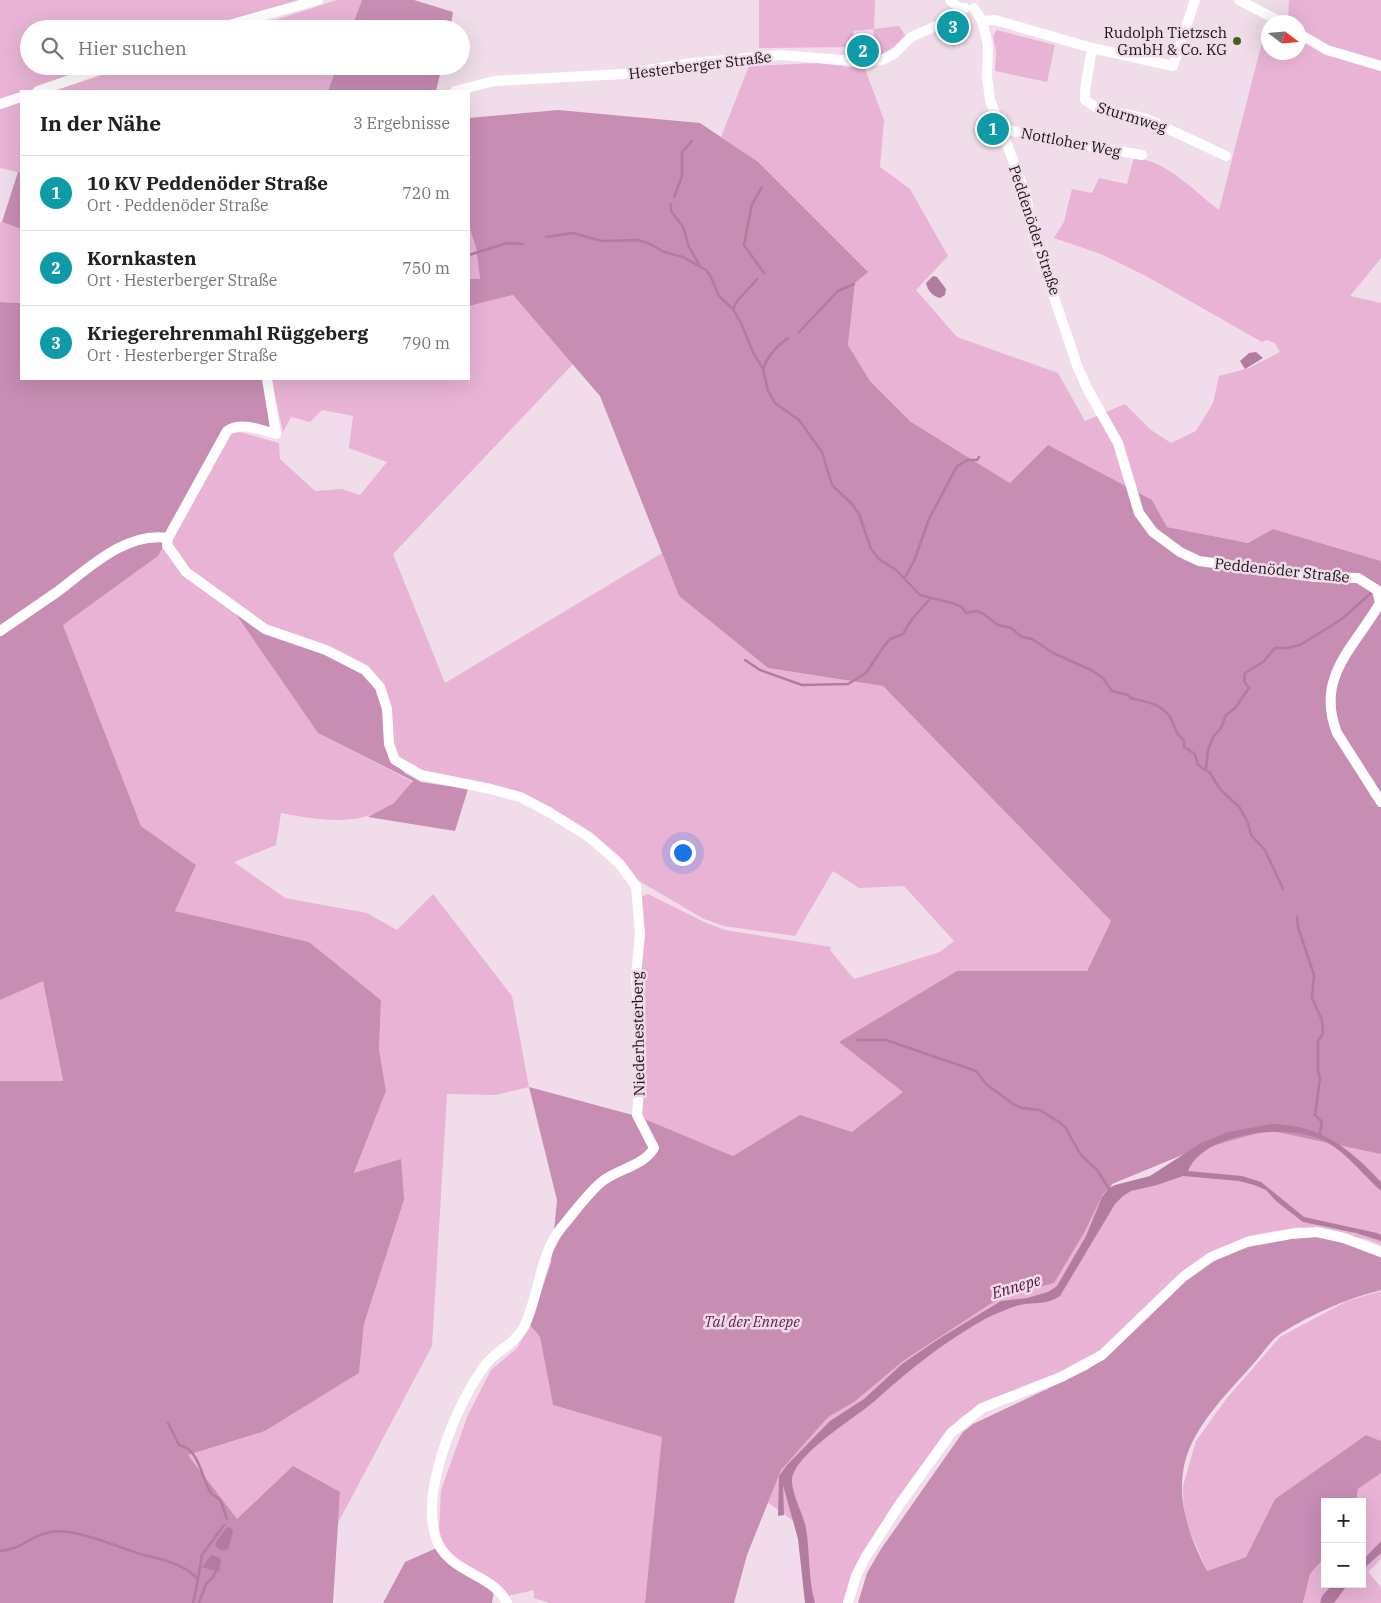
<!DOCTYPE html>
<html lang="de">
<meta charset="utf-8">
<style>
:root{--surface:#fff;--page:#f2f2f2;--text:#202124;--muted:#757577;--line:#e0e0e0;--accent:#1a73e8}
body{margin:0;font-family:"IBM Plex Serif",serif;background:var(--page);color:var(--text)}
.controls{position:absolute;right:15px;bottom:15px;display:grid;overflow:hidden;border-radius:0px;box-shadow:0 5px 20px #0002}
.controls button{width:45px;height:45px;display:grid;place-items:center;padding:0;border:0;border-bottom:1px solid var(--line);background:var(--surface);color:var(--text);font:25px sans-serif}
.compass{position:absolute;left:1261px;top:15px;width:45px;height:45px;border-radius:50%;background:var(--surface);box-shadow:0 5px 20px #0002;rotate:106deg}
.you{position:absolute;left:682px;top:852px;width:18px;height:18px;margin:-12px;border:4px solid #fff;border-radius:50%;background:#1a73e8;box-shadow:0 0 0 8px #1a73e833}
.badge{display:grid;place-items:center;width:32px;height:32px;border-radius:50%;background:var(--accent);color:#fff;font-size:16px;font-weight:700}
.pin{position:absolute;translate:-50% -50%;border:2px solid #fff;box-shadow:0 1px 5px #0006}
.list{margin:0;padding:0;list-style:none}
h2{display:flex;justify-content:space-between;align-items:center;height:65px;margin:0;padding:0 20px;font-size:21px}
h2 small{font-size:16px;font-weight:400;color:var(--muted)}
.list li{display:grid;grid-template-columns:32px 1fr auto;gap:15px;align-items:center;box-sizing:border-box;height:75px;padding:0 20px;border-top:1px solid var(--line)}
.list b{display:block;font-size:19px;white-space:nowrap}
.list p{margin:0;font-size:16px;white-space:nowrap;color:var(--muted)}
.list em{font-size:16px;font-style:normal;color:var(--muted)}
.icon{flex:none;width:28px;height:28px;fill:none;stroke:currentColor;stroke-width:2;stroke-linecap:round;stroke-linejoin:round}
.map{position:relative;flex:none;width:1381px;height:1603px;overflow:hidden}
.search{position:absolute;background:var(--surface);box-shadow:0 5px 20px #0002;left:20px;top:20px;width:450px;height:55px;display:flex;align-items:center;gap:12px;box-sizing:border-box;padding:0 18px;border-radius:28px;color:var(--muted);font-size:19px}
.panel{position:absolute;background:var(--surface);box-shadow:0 5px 20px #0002;left:20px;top:90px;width:450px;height:290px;border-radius:0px}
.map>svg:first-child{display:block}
.green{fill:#e8b3d5}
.forest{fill:#c78db3}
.water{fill:#b47ba0}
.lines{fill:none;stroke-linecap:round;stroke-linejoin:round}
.stream{stroke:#b47ba0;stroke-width:2.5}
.minor{stroke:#fff;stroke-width:10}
.poi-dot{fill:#436319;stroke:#f0dde9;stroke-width:2}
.labels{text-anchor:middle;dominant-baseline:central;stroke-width:5;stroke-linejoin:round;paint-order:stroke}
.poi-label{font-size:15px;fill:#181116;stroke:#f0dde9;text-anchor:end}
.street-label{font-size:15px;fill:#181116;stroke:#f0dde9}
.park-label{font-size:15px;font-style:italic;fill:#662153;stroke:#f0dde9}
.water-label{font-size:16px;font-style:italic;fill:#581346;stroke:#f0dde9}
</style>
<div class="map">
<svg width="1381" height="1603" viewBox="0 0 1381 1603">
<rect width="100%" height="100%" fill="#f0dde9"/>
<g class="green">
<path d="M0,0H304L209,29H29V66H101L0,100Z"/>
<path d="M337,0H362L351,29H248Z"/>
<path d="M759,0H875L874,29L899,26L906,37L894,47L877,57L873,29L853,31L855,47L759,48Z"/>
<path d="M1289,0H1381V258L1350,296L1381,303V561L1273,529L1248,543L1167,527L1152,500L1010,483L911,422L870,381L848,345L855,283L867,272L758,163L721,137L749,66L818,63L865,69L884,120L880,167L910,189L948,256L916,290L957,337L1058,373L1085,421L1125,404L1151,430L1171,443L1196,431L1213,403L1219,376L1249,368L1280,352L1275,343L1267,340L1262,342L1146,276L1101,254L1054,238L1064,222L1072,189L1092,193L1099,178L1127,184L1134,157C1170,163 1191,189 1219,210L1268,19L1276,22H1268V52H1298V22H1288Z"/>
<path d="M997,30L1055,45L1047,82L995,71L996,53L993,36Z"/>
<path d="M131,66H337L328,91H53Z"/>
<path d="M21,101V173L0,168V108Z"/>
<path d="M2,222L21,229V303L0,302V223Z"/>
<path d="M469,226L476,248L480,280L469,279Z"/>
<path d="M513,295L573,364L393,554L445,683L662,553L679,596L768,668L883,686L1111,921L1087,971H957L851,1036L1109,1148L1113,1192L1141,1185L1202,1146L1269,1126L1381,1147V1245L1365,1239L1299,1227L1248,1236L1103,1350L1067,1370L984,1404L961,1417L919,1469L846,1603H810L799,1525L672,1433L772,1132L733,1156L640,1117L638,977L641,897L648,894L704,922L725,930L831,947L830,950L854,979L940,952L954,941L904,886L859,888L833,871L795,936L724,926L704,919L639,881L620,861L549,809L422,772L398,758L266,629L187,572L171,547L170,538L229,434L240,432L279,443L280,459L315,491L342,489L360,495L387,462L349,448L353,416L322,410L310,422L291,417L283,432L271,379H469V306Z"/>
<path d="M162,548L233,610L318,733L413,782C407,788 402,796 395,802C364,828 318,820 281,813L276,845L234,862L285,898L367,913L397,930L433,894L512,996L529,1087L496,1095L447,1094L432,1346L338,1523L340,1492L237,1520L188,1455L265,1431L359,1373L364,1324L404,1200L354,1174L386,1091L379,1049L381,1000L309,942L175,911L196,865L141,826L63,625L158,556Z"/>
<path d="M43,980L63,1082L0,1081V1000Z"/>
<path d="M1381,1291V1441L1366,1435L1275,1499L1246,1557L1207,1571L1184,1518L1183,1486L1196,1441L1227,1398L1280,1337L1347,1301Z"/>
<path d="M530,1325L540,1337L553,1405L663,1437L645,1603H549L534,1598V1590L508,1596L447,1555L439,1533L441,1490L468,1415L491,1370L517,1348Z"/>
<path d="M1381,1473V1559L1368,1572L1381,1587V1603H1303L1310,1574L1325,1557V1584H1362V1502H1355L1358,1489Z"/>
</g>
<g class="forest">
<path d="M362,0H414L453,12L450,29H351Z"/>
<path d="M337,66H442L436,91H328Z"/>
<path d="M558,110L700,123L758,162L868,272L855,283L848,345L870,381L911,422L1010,483L1048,445L1152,500L1167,527L1248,543L1273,529L1381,561V1154L1268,1130L1187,1153L1112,1184L1103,1194L1084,1233L1054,1283L1010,1295L990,1304L903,1361L854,1402L828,1417L781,1470L747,1555L734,1603H645L662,1437L553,1405L540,1337L530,1325L551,1262L557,1200L529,1087L640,1117L733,1156L800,1115L852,1132L903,1092L839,1042L957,971H1087L1111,921L883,686L768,668L679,596L600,396L513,295L469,306V279H480L476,248L469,226V118Z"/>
<path d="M18,172L21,173V229L2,222Z"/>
<path d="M0,302L21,303V379H264L270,427L226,428L158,556L63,625L141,826L196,865L175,911L309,942L381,1000L379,1049L386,1091L354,1173L401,1159L404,1200L364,1324L359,1373L265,1431L188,1455L237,1519L293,1466L340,1492L333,1603H0V1081H63L43,981L0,1000Z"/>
<path d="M233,610L355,665L378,687L393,762L405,773L421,782L468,789L455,831L368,817L394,803L413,781L318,733Z"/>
<path d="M1291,1236L1327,1237L1381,1254V1290C1346,1299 1311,1314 1280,1334C1271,1340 1263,1353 1255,1362C1227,1394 1189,1429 1183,1472C1178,1507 1191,1540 1207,1571L1246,1557L1275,1499L1366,1435L1381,1441V1473L1358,1489L1356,1502H1325V1557L1310,1574L1303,1603H858L867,1573L881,1549L963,1432L973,1424L1087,1370L1105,1357L1196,1271L1240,1246Z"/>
<path d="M439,1547L494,1589L492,1603H383L405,1562Z"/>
</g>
<g class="water">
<path d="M933,276L937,277L946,289L945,295L940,298C932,296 928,291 926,283Z"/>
<path d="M1256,352L1263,358L1245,369L1240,361L1249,353Z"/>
<path d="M1272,1124C1321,1125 1349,1148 1381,1182V1191C1362,1174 1344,1149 1320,1139C1286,1124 1204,1132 1188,1171L1242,1176L1261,1182L1304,1217L1377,1233L1381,1235V1241L1356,1233L1303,1222L1276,1201L1266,1190L1254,1185L1239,1181L1183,1176L1157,1185L1131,1191L1123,1196L1115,1204L1060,1296C1048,1305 1034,1302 1020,1305C1009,1308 995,1314 985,1319C947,1340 910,1369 878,1398C861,1415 792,1454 792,1481C792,1494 803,1514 806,1528C810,1553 808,1578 815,1603H805L798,1539L783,1485L784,1515L778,1516L779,1476L787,1465L830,1421L864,1399L902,1364L937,1340L1001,1301L1027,1298L1048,1292L1057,1286L1086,1236L1102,1197L1108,1189L1115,1185L1150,1176L1201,1143L1228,1132Z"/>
<path d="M227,1527L231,1528L233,1532L228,1549L223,1551L217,1548L215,1543Z"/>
<path d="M1381,1541V1553L1362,1570V1561Z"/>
<path d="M211,1555L219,1557L221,1561L219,1572L202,1567Z"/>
<path d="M1333,1584H1348L1334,1603H1320L1322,1596Z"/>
</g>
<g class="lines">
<g class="stream">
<path d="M762,187L752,204L744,245L764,273"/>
<path d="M674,197L682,176V152L692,141"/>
<path d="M671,204V211L683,227L689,247L699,264"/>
<path d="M546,237L573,233L602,241L638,240L648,243L664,252L683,257L706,270L711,277L719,296L733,309L741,323L753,352L763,369L768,391L775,403L799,420L822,452L832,485L852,504L859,514L871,549L880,560L896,570L920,595L952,603L962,607L966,613L976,611L982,613L998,625L1011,628L1022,637L1032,639L1053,653L1091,670L1102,677L1112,691L1128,695L1131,698C1146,702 1165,704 1172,721C1176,730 1176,734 1184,740V747L1195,754L1198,765L1210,773L1220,789L1240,808L1248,823L1251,835L1265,850L1283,889"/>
<path d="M469,255L507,243L523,244"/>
<path d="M733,309C738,296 749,290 757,279"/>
<path d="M799,332L838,291L854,284"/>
<path d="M763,369C768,355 776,347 788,338"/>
<path d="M904,579L914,561L929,519L957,466L968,460H977L979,457"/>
<path d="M745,660L760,670L802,685L848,684L866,673L884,646L890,639L903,634L912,619L930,599"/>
<path d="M1206,769L1208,750L1213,737L1221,728L1226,715L1235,708L1249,688L1244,681L1245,673L1263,662L1275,648H1287L1300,645L1342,619L1371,593"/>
<path d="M1297,917L1298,927L1314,975L1312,998L1322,1020L1323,1033L1318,1041V1071L1320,1078L1315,1115L1322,1122L1320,1133"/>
<path d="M858,1040H886L976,1071L986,1084L1013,1104L1022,1108L1040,1110L1059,1122L1065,1127L1081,1155L1097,1170L1110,1190"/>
<path d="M168,1423L179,1445C200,1449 201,1478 211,1493C213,1496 218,1497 220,1500C223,1504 224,1513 227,1519"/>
<path d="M0,1551C22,1549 26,1539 46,1533C70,1525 119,1548 144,1555C158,1558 189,1566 198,1580L193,1603"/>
<path d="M198,1579L202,1555L224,1525"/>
<path d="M199,1603L206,1584L213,1577L216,1571"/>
</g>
<g class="minor">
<path d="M950,0L959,8H965"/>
<path d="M1239,0L1281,22"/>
<path d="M974,8L982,21L988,45L987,76L990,100L1026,194L1033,235L1078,368L1088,390L1118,443L1139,513L1153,532L1180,552L1199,561L1315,577L1358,578L1377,590L1380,603C1354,648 1315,677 1337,733L1381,802"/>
<path d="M982,21L995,20L1092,48L1173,66L1195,0"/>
<path d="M215,29L318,0"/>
<path d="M1298,33L1327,50L1381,66"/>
<path d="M1092,48L1085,90V100L1097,108L1147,119L1226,156"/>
<path d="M38,91L110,66"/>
<path d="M455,91L494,81L623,74L691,63L762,57L780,55L867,62L882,60L894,54L911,37L952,19L959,8"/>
<path d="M0,104L21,97"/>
<path d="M1000,128L1045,139L1142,155"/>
<path d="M267,379L276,434C261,430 241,421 227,431L168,538L167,545L186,572L265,629L326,650L365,670L380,687L387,709L389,744L395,760L421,775L491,789L520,797L549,812L589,837L619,863L636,886L640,934L636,976L641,1066L637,1115L654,1148C643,1166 621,1168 604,1180C590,1190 573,1214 561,1228C539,1256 539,1296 524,1327C515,1344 497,1350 486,1364C457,1402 420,1491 436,1538C447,1573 494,1574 507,1603"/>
<path d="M0,631C19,618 38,605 57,592C88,569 126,531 168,538"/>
<path d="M848,1603L856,1576L865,1558L899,1505L951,1433L982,1408L1061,1377L1102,1355L1183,1277L1211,1257L1247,1242L1291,1234L1317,1232L1344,1238L1381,1252"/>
</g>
</g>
<circle class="poi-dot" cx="1237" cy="41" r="5"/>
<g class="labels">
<g class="poi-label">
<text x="1227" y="32">Rudolph Tietzsch<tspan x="1227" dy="17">GmbH &amp; Co. KG</tspan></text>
</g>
<g class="street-label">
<text transform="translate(700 65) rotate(-7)">Hesterberger Straße</text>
<text transform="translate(1132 117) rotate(17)">Sturmweg</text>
<text transform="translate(1071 142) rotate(11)">Nottloher Weg</text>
<text transform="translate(1035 230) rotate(72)">Peddenöder Straße</text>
<text transform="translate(1282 570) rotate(6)">Peddenöder Straße</text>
<text transform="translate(638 1034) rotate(-91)">Niederhesterberg</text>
</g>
<g class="park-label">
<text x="752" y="1321">Tal der Ennepe</text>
</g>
<g class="water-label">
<text transform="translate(1016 1286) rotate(-17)">Ennepe</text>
</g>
</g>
</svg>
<div class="controls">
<button>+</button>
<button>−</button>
</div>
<svg class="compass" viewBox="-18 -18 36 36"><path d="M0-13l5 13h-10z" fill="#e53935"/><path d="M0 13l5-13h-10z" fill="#757577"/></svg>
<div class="you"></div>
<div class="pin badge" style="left:993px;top:129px;background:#0f9aa8">1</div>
<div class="pin badge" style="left:863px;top:51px;background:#0f9aa8">2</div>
<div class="pin badge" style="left:953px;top:27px;background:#0f9aa8">3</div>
<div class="search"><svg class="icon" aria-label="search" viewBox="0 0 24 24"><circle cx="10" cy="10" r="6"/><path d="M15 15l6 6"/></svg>Hier suchen</div>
<section class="panel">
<h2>In der Nähe<small>3 Ergebnisse</small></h2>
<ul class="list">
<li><span class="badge" style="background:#0f9aa8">1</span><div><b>10 KV Peddenöder Straße</b><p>Ort · Peddenöder Straße</p></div><em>720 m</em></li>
<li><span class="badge" style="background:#0f9aa8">2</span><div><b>Kornkasten</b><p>Ort · Hesterberger Straße</p></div><em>750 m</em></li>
<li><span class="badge" style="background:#0f9aa8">3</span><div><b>Kriegerehrenmahl Rüggeberg</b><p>Ort · Hesterberger Straße</p></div><em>790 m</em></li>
</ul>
</section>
</div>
